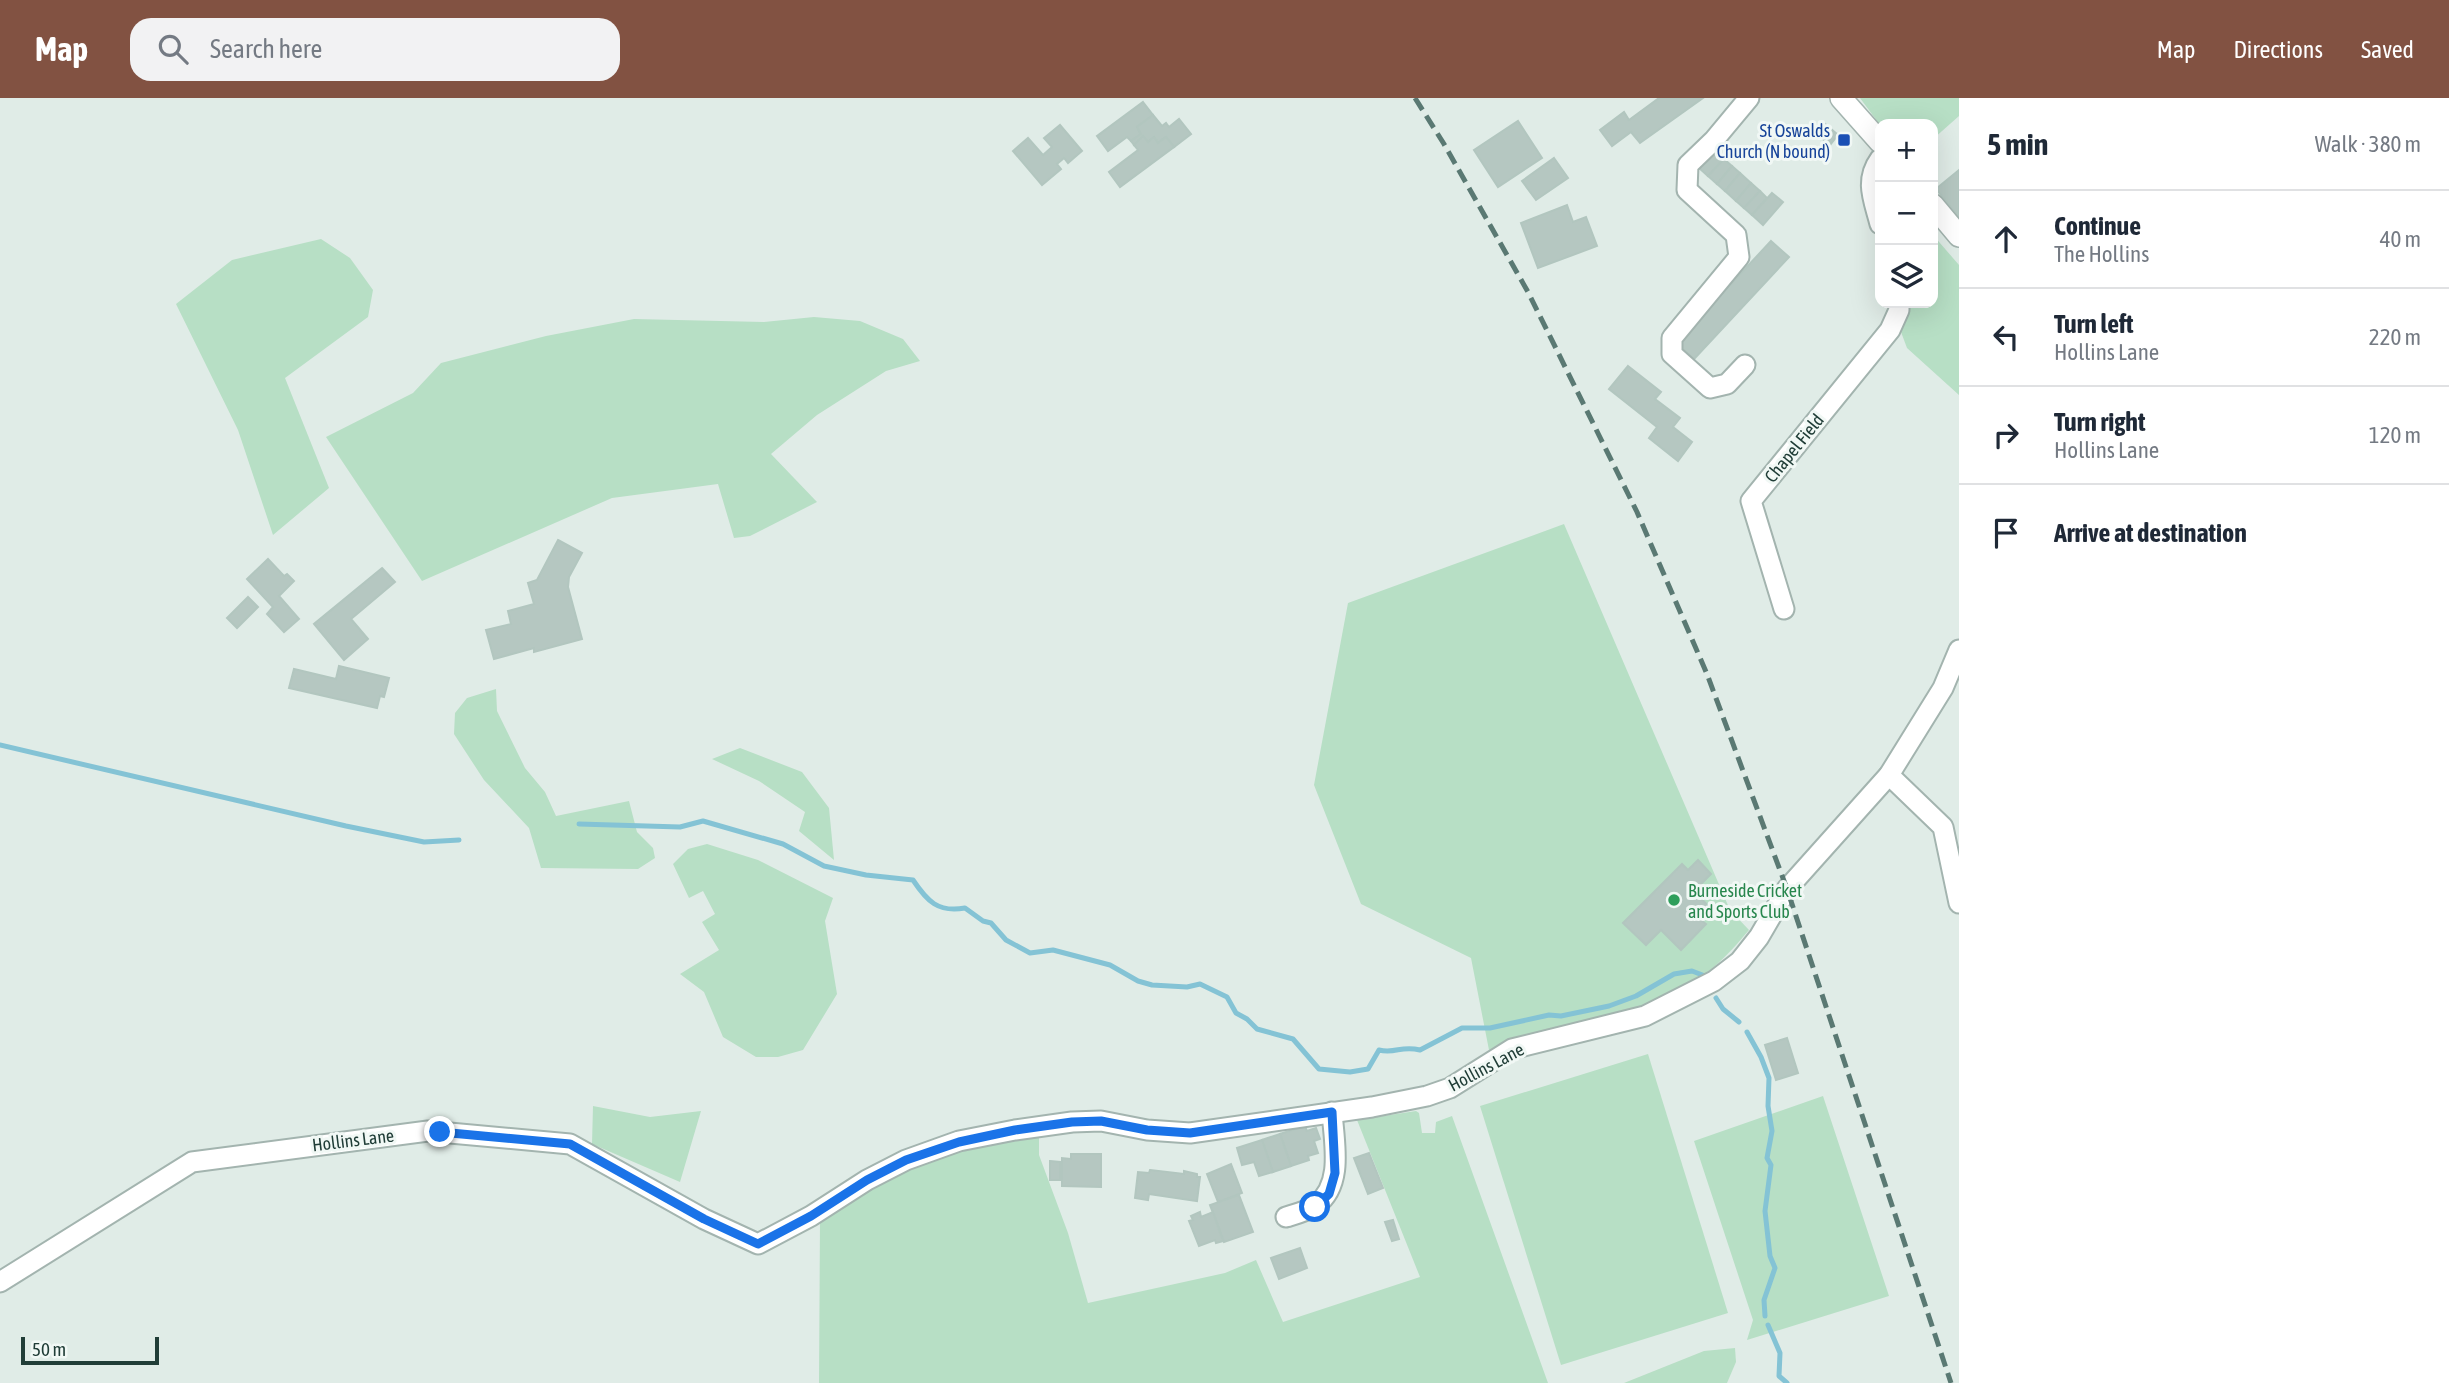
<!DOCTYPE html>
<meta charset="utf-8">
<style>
:root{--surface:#fff;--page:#f2f2f3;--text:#1f2937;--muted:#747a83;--line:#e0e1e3;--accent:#825242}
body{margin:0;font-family:"Asap Condensed",sans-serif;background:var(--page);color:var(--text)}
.controls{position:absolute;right:21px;top:21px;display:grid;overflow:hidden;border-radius:14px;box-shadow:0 7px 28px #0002}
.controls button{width:63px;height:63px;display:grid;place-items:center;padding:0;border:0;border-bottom:2px solid var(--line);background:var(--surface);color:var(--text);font:35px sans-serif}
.scale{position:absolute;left:21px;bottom:18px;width:138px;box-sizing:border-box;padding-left:7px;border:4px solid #203d37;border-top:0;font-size:19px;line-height:24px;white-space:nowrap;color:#203d37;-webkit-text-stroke:5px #f1f8f5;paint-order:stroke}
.stop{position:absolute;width:21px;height:21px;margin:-16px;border:5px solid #1a73e8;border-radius:50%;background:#fff}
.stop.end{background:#1a73e8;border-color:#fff;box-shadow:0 2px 7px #0008}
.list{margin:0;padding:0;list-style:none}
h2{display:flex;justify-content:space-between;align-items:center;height:91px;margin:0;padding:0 28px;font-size:30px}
h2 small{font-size:23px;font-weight:400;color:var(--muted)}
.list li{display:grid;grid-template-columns:46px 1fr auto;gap:21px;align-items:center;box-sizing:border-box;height:98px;padding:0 28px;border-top:2px solid var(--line)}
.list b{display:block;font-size:26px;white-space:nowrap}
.list p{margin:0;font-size:23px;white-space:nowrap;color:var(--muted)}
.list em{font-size:23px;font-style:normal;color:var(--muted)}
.icon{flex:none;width:38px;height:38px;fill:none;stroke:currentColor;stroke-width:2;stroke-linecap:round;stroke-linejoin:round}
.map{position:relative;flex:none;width:1959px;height:1285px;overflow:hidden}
header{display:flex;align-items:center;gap:42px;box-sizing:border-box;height:98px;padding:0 35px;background:var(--accent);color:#fff}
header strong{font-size:33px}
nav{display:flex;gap:38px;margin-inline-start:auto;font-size:24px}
.search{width:490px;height:63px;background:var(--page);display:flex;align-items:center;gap:18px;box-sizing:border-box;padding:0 24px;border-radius:21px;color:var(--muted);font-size:26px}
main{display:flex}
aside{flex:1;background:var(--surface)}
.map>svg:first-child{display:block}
.green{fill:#b7dfc5}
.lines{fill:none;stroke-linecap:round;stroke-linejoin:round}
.stream{stroke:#84c3d5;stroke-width:5}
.building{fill:#b5c7c1;stroke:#b2c6bf;stroke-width:2}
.minor-casing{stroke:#a3b4af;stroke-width:23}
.tertiary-casing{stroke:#a3b4af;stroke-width:24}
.minor{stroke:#fff;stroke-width:19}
.tertiary{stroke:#fff;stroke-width:21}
.rail{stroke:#5a7973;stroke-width:5;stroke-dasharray:14 7;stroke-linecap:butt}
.route{stroke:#1a73e8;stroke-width:9}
.transit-dot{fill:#1a4fb4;stroke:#f1f8f5;stroke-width:2.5}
.leisure-dot{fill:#2e9e5b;stroke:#f1f8f5;stroke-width:2.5}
.labels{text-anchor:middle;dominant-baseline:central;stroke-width:6;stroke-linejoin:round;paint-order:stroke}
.transit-label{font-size:18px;fill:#164399;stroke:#f1f8f5;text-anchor:end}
.street-label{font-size:18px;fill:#203d37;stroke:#f1f8f5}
.leisure-label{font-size:18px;fill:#27864d;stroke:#f1f8f5;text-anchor:start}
</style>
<header>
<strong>Map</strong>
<div class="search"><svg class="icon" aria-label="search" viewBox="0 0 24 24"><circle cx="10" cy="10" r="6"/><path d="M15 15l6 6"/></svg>Search here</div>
<nav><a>Map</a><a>Directions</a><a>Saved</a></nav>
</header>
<main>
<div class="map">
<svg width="1959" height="1285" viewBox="0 0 1959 1285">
<rect width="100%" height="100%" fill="#e0ece7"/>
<g class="green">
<path d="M1860,0H1959V18L1933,41V26L1880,27Z"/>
<path d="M1933,137L1959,167V297L1907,250L1901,234L1908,205H1933Z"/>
<path d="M321,141L350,160L373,192L368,219L285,280L329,390L273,437L238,332L176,206L232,162Z"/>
<path d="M814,219L860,223L903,241L920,263L886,273L817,317L771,356L817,404L750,438L734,440L718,386L612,400L422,483L326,339L413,295L441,265L546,238L634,221L764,224Z"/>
<path d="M1564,426L1730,812L1749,832C1717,870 1701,883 1655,903C1644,907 1632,914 1620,917C1575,928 1530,930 1489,952L1471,860L1361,806L1314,687L1348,505Z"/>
<path d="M496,591L497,613L525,670L545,694L556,718L629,703L637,734L653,750L655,760L638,771L541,770L529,730L484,682L454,636L455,615L467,600Z"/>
<path d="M740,650L802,674L829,710L834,762L799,733L805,714L759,683L712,661Z"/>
<path d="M707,746L758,762L833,800L825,823L837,896L803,952L778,959H756L723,939L704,894L680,876L719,852L702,824L715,816L703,793L689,800L673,766L688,751Z"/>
<path d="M1648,956L1728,1215L1561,1267L1480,1008Z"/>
<path d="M1823,998L1889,1198L1747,1242L1753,1222L1694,1043Z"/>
<path d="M593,1008L650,1019L701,1013L680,1084L592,1046Z"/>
<path d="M1416,1013L1419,1015L1422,1035H1435L1436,1024L1452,1018L1548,1285H819L820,1123L883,1083L910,1071L948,1057L1039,1035V1057L1068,1135L1088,1205L1225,1175L1256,1162L1283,1224L1420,1179L1357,1022Z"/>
<path d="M1735,1250L1736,1264L1727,1285H1624L1704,1253Z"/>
</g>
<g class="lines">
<g class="stream">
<path d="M0,647L346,728L424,744L459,742"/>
<path d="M579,726L680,729L703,723L783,746L824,768L866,777L913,782C927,803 938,815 965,810L983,823L991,825L1006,842L1030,855L1053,852L1110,867L1138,883L1152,887L1187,889L1200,886L1227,899L1236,915L1247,921L1257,931L1293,941L1319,971L1350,974L1368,971L1379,952C1396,956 1401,947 1420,952L1462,930H1490L1549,917L1561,918L1609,908L1636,898L1674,876L1692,873L1705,878"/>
<path d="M1716,900L1723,911L1739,924"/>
<path d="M1747,934L1761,959L1769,980L1768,1008L1772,1033L1767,1060L1771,1067L1765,1113L1770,1158L1775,1170L1764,1202L1765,1218"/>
<path d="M1768,1227L1780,1255L1779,1278L1787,1285"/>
</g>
</g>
<g class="building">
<path d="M1659,0H1703L1640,45L1631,34L1612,48L1600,32L1624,14L1629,22Z"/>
<path d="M1143,4L1153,17L1137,29L1141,36L1131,43L1127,39L1108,53L1097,38Z"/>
<path d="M1153,17L1162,28L1166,25L1169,29L1179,21L1191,36L1174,49L1166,39L1158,45L1154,39L1148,44L1143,38L1134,47L1131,43L1141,36L1137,29Z"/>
<path d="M1518,23L1542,60L1498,89L1474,52Z"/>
<path d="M1824,25L1838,37L1830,47L1816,35Z"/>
<path d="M1060,27L1082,53L1068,65L1064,60L1057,66L1061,71L1042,87L1013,53L1028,40L1043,57L1052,49L1044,40Z"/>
<path d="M1143,38L1148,44L1154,39L1158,45L1166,39L1174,49L1120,89L1109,74L1138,52L1134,47Z"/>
<path d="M1714,52L1724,61L1708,78L1699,70Z"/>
<path d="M1554,60L1568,80L1536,102L1522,83Z"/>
<path d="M1724,61L1732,68L1717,86L1708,78Z"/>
<path d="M1732,68L1740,75L1725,93L1717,86Z"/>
<path d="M1959,72V119L1936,91Z"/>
<path d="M1740,75L1751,85L1736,103L1725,93Z"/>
<path d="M1751,85L1760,93L1744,110L1736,103Z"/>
<path d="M1760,93L1767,100L1752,117L1744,110Z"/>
<path d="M1772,95L1783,104L1763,127L1752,117Z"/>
<path d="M1567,107L1573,124L1586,119L1597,148L1538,170L1521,125Z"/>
<path d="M1771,143L1789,159L1694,261L1676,245Z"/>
<path d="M1628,268L1661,294L1655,301L1680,320L1673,329L1692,344L1678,363L1649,340L1657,329L1609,291Z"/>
<path d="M558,442L582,455L569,479L568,489L582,541L534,554V550L494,561L486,532L511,526L508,513L534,506L528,485L537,482Z"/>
<path d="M268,461L284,478L287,476L294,483L279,498L299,521L284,534L267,516L273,509L247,481Z"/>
<path d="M382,470L395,484L351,521L368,541L344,562L314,526Z"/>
<path d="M248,499L258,509L237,530L227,520Z"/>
<path d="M339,568L389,580L384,599L380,598L377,610L289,590L294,571L336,581Z"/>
<path d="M1698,762L1711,776L1694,793L1712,812L1701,822L1706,826L1681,852L1661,832L1646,847L1623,825L1682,766L1688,772Z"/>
<path d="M1787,940L1798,975L1776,982L1765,947Z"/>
<path d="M1305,1028L1307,1033L1316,1030L1320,1041L1314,1043L1318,1055L1308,1058L1309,1062L1291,1068L1280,1036Z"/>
<path d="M1280,1036L1291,1068L1273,1074L1262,1042Z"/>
<path d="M1262,1042L1273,1074L1259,1078L1254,1064L1242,1067L1237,1050Z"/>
<path d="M1369,1055L1383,1090L1368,1096L1354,1060Z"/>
<path d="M1071,1056H1101V1089L1062,1088V1060L1071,1061Z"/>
<path d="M1050,1063L1060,1064V1082H1050Z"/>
<path d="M1231,1066L1242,1095L1218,1104L1207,1076Z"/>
<path d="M1150,1072L1184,1076V1073L1197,1076V1079H1200L1197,1103L1149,1096L1148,1102L1135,1100L1138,1074L1149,1075Z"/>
<path d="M1239,1097L1253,1134L1224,1144L1210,1107Z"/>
<path d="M1200,1114L1201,1119L1213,1114L1223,1143L1216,1145L1215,1142L1199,1148L1189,1123L1193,1122L1191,1118Z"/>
<path d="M1393,1122L1399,1141L1392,1143L1385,1124Z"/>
<path d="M1300,1150L1307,1170L1279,1181L1271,1160Z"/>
</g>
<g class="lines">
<defs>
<g id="minor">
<path d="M1880,61C1864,83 1874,102 1880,126"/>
<path d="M1745,267L1727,286L1710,290L1672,256V240L1739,159L1736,137L1687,92L1688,67L1714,42L1749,0"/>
<path d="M1784,511L1751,403L1890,232L1899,212V205"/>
<path d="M1889,677L1943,729L1959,805"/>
<path d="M1286,1119C1296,1116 1308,1113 1316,1107C1344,1087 1334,1044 1332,1014"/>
<path d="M0,1184L192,1064L428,1033L570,1046L704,1121L758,1146L811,1118L867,1082L906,1062L959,1043L1015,1032L1072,1024L1101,1023L1147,1032L1190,1035L1372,1009L1427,998L1450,990L1512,951L1645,918L1714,883L1740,863L1759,839L1787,791L1889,677L1943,590L1959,552"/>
</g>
<g id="tertiary">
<path d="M1841,0L1880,44"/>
<path d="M1933,107L1959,138"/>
</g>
</defs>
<use href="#minor" class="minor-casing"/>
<use href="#tertiary" class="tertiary-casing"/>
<use href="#minor" class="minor"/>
<use href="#tertiary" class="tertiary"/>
<path class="rail" d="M1415,0L1444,46L1528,194L1637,414L1707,576L1787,791L1951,1285"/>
</g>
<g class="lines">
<path class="route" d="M440,1034L570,1046L704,1121L758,1146L811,1118L867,1082L906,1062L959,1044L1015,1032L1072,1024L1101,1023L1147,1032L1190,1035L1332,1014L1335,1075L1329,1096L1315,1109"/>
</g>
<rect class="transit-dot" x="1837" y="35" width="14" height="14" rx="3.5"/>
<circle class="leisure-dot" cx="1674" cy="802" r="7"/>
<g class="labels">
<g class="transit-label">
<text x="1830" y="32">St Oswalds<tspan x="1830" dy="21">Church (N bound)</tspan></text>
</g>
<g class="street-label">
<text transform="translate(1794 350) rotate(-51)">Chapel Field</text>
<text transform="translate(1486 969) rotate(-28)">Hollins Lane</text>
<text transform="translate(353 1042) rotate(-7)">Hollins Lane</text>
</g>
<g class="leisure-label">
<text x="1688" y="792">Burneside Cricket<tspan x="1688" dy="21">and Sports Club</tspan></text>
</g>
</g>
</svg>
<div class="controls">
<button>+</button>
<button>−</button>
<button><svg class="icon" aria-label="layers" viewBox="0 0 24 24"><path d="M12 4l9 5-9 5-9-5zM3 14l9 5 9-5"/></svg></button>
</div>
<div class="scale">50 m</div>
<div class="stop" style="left:1315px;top:1109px"></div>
<div class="stop end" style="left:440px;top:1034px"></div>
</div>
<aside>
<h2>5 min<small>Walk · 380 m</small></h2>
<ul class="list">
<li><svg class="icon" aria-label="ahead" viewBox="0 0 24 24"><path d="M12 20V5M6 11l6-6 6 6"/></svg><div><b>Continue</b><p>The Hollins</p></div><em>40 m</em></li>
<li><svg class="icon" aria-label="left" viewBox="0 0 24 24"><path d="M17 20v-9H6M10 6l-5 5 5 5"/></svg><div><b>Turn left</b><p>Hollins Lane</p></div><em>220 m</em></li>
<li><svg class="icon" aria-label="right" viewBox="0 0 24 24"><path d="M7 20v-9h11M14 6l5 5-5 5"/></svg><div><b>Turn right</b><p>Hollins Lane</p></div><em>120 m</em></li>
<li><svg class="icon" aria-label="arrive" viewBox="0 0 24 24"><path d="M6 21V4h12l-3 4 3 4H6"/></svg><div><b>Arrive at destination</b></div></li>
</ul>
</aside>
</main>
